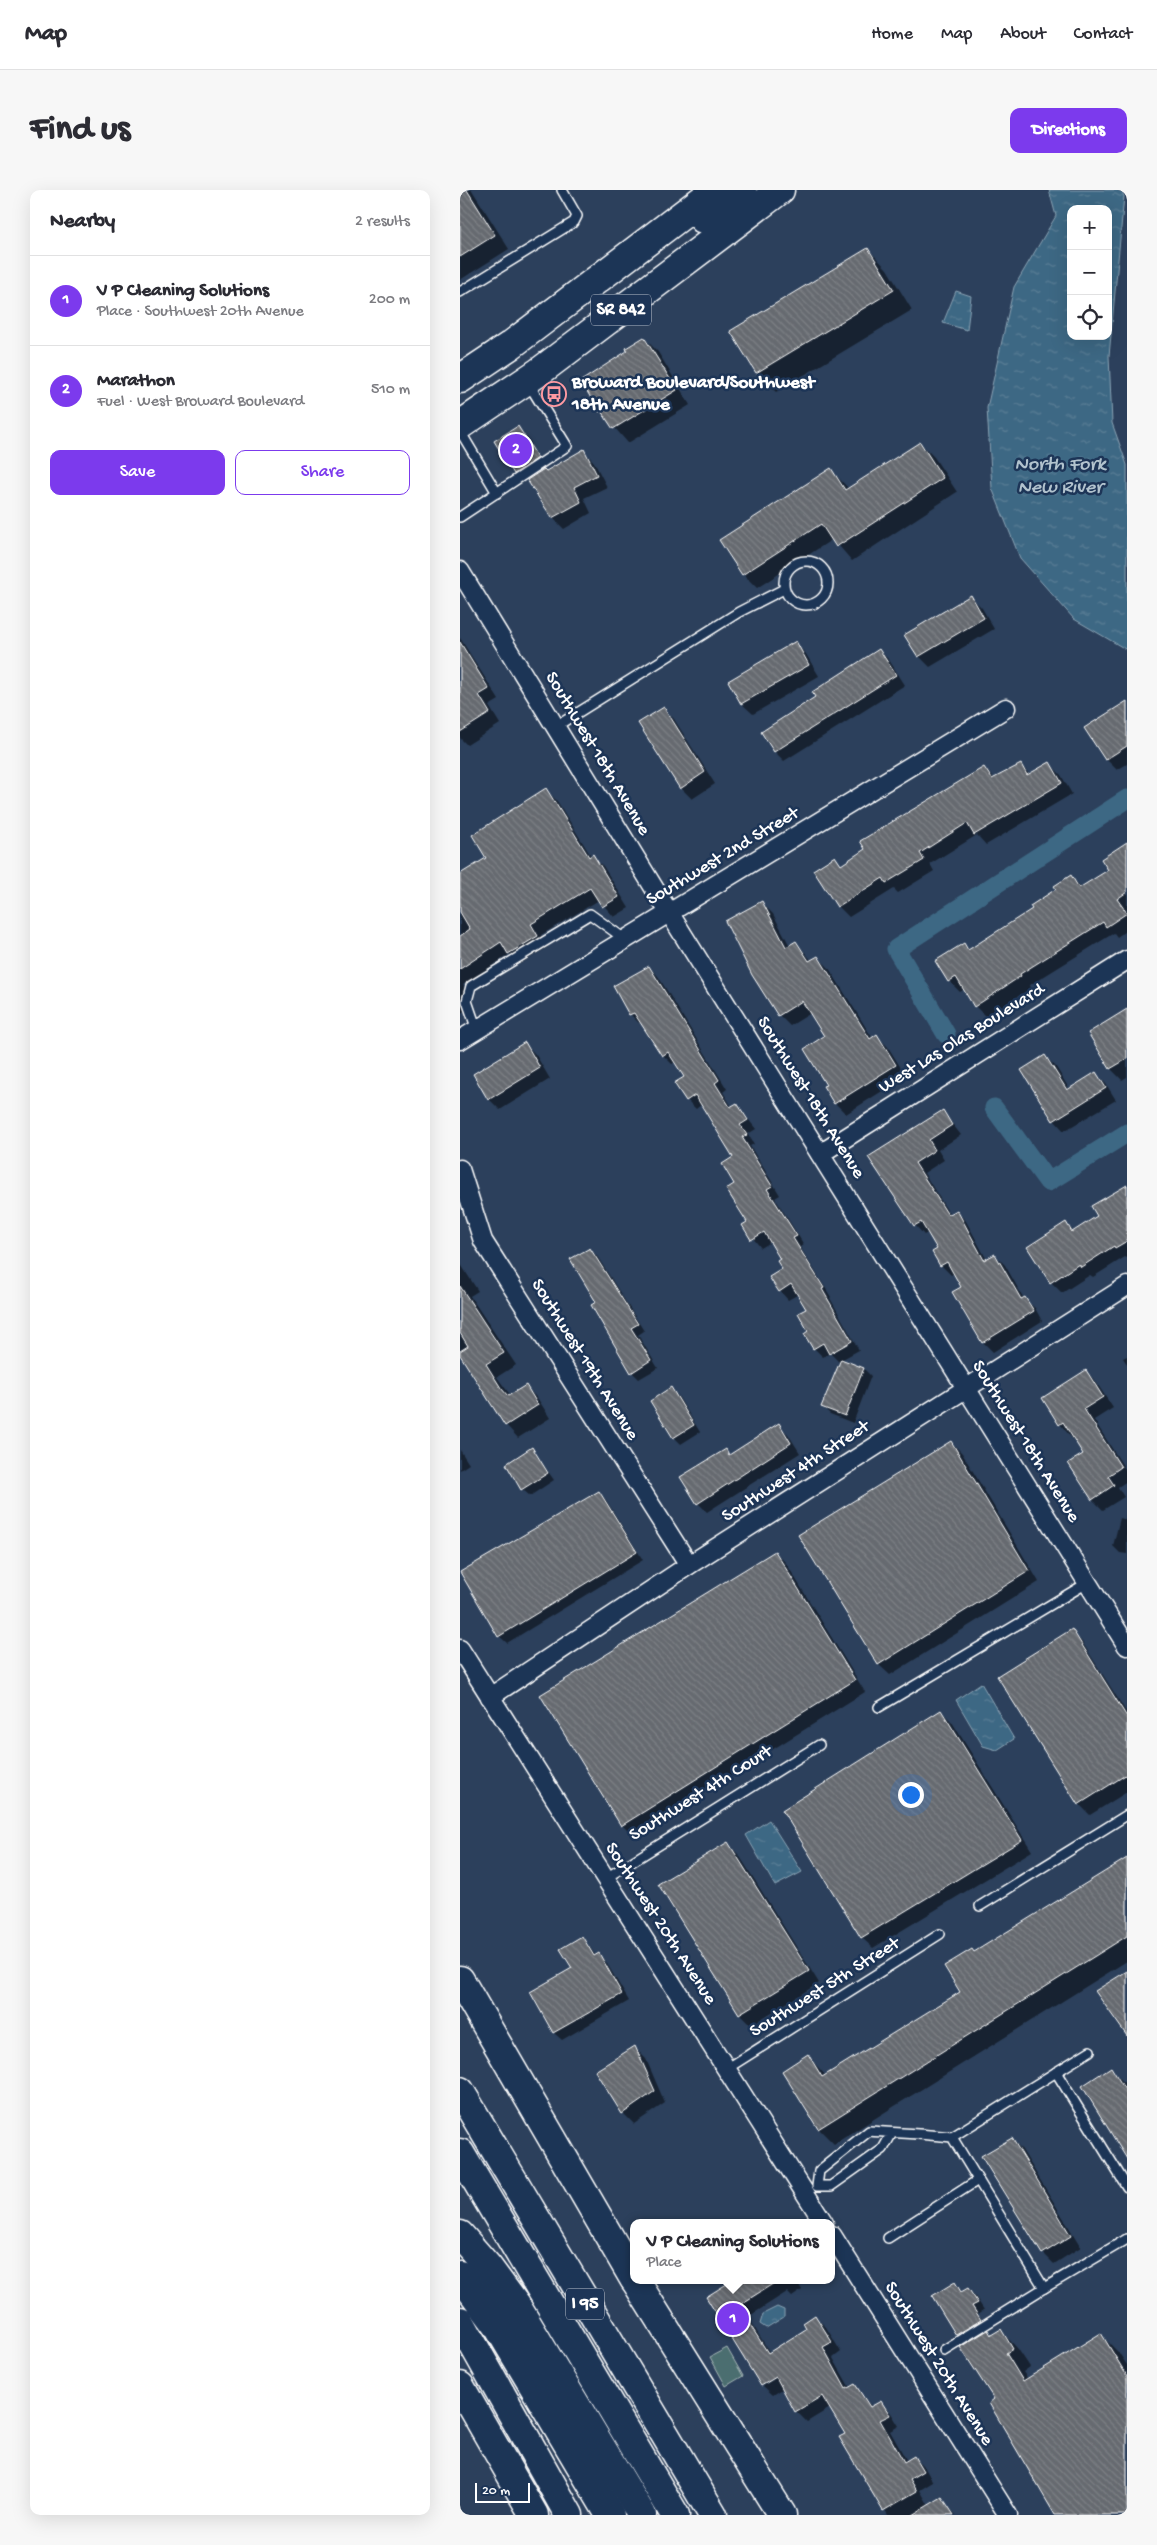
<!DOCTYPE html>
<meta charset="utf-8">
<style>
:root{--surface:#fff;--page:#f7f7f7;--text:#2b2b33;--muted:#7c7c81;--line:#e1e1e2;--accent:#7c3aed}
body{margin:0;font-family:"Gochi Hand",sans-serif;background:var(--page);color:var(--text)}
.controls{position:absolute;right:15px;top:15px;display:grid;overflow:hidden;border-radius:10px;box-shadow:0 5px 20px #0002}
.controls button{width:45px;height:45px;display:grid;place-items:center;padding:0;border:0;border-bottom:1px solid var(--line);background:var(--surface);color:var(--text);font:25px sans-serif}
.scale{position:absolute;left:15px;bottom:12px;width:55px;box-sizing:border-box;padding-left:5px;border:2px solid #fff;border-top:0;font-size:14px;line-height:18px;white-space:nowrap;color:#fff;-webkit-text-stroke:4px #1d3557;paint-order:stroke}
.you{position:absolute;left:450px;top:1604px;width:18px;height:18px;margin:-12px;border:4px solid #fff;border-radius:50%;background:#1a73e8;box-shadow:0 0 0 8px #1a73e833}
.badge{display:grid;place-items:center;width:32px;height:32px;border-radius:50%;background:var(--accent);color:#fff;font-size:16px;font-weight:700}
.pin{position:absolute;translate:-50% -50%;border:2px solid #fff;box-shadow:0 1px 5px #0006}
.popup{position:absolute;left:170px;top:2029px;width:205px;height:65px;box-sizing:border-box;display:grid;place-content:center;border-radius:10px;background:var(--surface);filter:drop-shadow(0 1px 4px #0005);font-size:16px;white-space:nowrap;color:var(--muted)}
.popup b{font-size:19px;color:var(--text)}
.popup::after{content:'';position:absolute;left:50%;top:100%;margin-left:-10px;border:10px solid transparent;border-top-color:var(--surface)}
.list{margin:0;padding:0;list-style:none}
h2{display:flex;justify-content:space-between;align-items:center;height:65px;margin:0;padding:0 20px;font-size:21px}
h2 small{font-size:16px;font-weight:400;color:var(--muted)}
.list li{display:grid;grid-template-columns:32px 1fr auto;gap:15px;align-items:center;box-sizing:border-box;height:90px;padding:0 20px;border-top:1px solid var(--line)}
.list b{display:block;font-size:19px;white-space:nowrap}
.list p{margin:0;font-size:16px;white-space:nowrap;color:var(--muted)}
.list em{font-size:16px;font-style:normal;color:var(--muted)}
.actions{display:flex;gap:10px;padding:15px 20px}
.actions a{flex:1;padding:11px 0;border:1px solid var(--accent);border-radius:10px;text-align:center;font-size:18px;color:var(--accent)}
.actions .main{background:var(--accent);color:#fff}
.icon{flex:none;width:28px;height:28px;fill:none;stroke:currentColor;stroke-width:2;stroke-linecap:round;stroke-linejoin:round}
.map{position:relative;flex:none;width:667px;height:2325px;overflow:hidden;border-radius:10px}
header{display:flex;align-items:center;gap:30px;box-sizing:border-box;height:70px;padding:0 25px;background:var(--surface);border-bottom:1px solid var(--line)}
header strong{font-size:24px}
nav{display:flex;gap:28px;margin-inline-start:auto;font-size:18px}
.intro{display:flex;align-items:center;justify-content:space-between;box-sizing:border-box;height:120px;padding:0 30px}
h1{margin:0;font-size:35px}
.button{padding:12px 22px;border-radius:10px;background:var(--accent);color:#fff;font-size:18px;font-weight:700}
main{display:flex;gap:30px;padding:0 30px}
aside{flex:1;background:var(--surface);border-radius:10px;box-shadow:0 5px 20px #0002}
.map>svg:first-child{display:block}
.pitch{fill:#4c6e6f;stroke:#a6b6b7}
.water{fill:url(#water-ripples);stroke:#8ba4b5;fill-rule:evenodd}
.shadow{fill:#0007}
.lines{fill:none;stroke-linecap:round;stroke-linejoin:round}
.canal{stroke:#3e6884;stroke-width:19}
.building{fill:url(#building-back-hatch);stroke:#fff}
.lane-casing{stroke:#fff;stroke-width:12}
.street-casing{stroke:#fff;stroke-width:21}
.primary-casing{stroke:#fff;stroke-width:31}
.highway-casing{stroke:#fff;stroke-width:31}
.lane{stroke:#1d3557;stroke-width:9}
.street{stroke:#1d3557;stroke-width:18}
.primary{stroke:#1d3557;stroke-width:28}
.highway{stroke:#1d3557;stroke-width:28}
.labels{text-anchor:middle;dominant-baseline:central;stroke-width:5;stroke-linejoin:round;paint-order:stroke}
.shield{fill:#1d3557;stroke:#bbc2cd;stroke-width:1}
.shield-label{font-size:18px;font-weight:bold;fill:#fff}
.poi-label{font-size:19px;font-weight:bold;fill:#fff;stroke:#1d3557;text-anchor:start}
.street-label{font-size:19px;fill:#fff;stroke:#1d3557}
.water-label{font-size:20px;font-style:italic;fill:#b2c3ce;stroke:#1d3557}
</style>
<header>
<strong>Map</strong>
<nav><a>Home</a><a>Map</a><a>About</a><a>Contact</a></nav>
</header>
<div class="intro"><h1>Find us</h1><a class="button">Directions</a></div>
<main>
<aside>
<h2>Nearby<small>2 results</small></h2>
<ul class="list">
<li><span class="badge">1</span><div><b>V P Cleaning Solutions</b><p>Place · Southwest 20th Avenue</p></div><em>200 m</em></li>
<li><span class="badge">2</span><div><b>Marathon</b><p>Fuel · West Broward Boulevard</p></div><em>510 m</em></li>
</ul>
<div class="actions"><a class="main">Save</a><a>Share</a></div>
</aside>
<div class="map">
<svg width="667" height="2325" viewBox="0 0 667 2325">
<defs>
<pattern id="water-ripples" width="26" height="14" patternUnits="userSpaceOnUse" patternTransform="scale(1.25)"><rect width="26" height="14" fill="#3e6884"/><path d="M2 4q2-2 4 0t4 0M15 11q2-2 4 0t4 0" fill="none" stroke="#5b7f96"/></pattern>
<pattern id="building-back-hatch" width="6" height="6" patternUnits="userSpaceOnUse" patternTransform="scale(1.25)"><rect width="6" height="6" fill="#666a70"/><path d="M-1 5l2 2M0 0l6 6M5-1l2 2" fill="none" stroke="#7d8085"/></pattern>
</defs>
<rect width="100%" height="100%" fill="#2c405c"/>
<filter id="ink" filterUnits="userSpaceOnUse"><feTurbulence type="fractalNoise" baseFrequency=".02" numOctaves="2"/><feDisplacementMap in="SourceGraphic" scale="10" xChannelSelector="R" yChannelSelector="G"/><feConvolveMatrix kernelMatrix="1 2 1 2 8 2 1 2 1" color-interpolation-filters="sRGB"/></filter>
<g filter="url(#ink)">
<path class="pitch" d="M267,2158L283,2186L266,2196L250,2167Z"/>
<g class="water">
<path d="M589,0H661L664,6L649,166L652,233L667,275V460L614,429L560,368L532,298L527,218L554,97L596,26ZM611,19H648V146H611Z"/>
<path d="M496,101L511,106L507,140L483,133Z"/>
<path d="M521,1493L554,1549L537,1560L523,1556L496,1510Z"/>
<path d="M309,1630L342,1682L315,1696L286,1645Z"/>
<path d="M317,2117L324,2120V2127L306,2138L300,2134L303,2124Z"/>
</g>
<g class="shadow">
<path d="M0,0H12L49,59L0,90Z"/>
<path d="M408,59L427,79L452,120L316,202L297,183L272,142Z"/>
<path d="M184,148L198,162L230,215L168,253L140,221L169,162Z"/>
<path d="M58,238L80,272L58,286L55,283Z"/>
<path d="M460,253L474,267L497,302L392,371L373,349L297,398L283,384L371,280L389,299Z"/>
<path d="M124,261L134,272L147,297L124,308L131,323L104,339L93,328L69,290Z"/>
<path d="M511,407L522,418L534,439L470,477L459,466Z"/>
<path d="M0,448L39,510L29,516L40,534L7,555L0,548Z"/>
<path d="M335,453L346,464L359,486L293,524L282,514L269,491Z"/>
<path d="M419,460L429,470L445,495L324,571L314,561Z"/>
<path d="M667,513V574L657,580L646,569Z"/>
<path d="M203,518L214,529L255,594L232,609L221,598Z"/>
<path d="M590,574L601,585L612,604L526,655L517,645L470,674L474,681L438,703L434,699L389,727L378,716L374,668L382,676L524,578L535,589L561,575L570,585Z"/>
<path d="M86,600L97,611L131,666L143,676L169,718L154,727L139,710L81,745L88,757L60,774L50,764L3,795L14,812L12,816L0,824V686L28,668Z"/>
<path d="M667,656V740L657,747L654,743L570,795L571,798L526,827L515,816L505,799L500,802L489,791L477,771L504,755L510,760L574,720L611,687L622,698L650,680Z"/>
<path d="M302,713L313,724L330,756L336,752L352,771L358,767L369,778L413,849L417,846L428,857L446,886L386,924L375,913L365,897L368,895L366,847L351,823L330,836L319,825Z"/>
<path d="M189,777L198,786L267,899L263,902L272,917L277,915L296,939L288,944L294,954L290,956L320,1005L315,1008L344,1055L340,1057L371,1107L370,1108L399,1160L381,1170L404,1179L411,1186L393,1233L370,1224L363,1217L380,1173L370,1163L363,1167L354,1158L348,1119L339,1104L328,1110L320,1101L324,1079L322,1069L311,1052L301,1058L283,1036L289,1032L275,968L242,914L236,919L227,910L226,887L216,872L212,874L203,865L181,832L179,833L170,824Z"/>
<path d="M667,821V887L662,890L651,879L630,843Z"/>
<path d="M65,854L76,865L90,889L40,920L29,909Z"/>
<path d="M585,866L596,877L610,900L635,883L646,894L656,910L604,941L594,930Z"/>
<path d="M483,922L501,945L478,960L484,970L464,983L490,1025L496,1021L506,1031L527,1070L535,1065L545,1075L564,1109L575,1118L582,1131L533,1162L523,1152L503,1097L495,1083L491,1085L481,1075L479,1059L469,1042L464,1045L455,1035L410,967Z"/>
<path d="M667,997V1068L665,1067L633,1087L630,1085L602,1103L591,1092L606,1034L614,1042L638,1027Z"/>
<path d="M130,1059L137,1066L184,1141L178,1145L198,1178L179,1189L172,1182L137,1113Z"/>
<path d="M0,1073L18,1101L10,1106L56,1175L37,1187L51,1206L66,1197L78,1209L90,1228L58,1248L46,1235L0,1164Z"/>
<path d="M667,1166V1174L663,1168Z"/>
<path d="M626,1181L636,1192L653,1218L634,1230L667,1282V1291L658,1297L664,1307L643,1320L632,1309L625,1264L600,1234L584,1208Z"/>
<path d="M210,1199L218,1206L240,1242L221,1254L214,1247Z"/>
<path d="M318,1235L328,1244L340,1263L247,1322L238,1313L265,1261L270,1265Z"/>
<path d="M491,1252L502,1263L579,1392L430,1485L419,1475L339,1346Z"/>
<path d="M72,1259L94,1290L70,1306L62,1299Z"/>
<path d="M0,1260L9,1274L0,1280Z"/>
<path d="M139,1303L146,1310L183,1370L47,1453L39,1446Z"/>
<path d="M660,1328L667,1330V1364L660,1363L653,1356Z"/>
<path d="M315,1362L326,1373L405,1502L173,1646L162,1635Z"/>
<path d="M611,1441L622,1452L667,1523V1602L630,1625L619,1614Z"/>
<path d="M481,1521L492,1532L572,1661L413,1758L402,1748L323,1620Z"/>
<path d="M268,1654L279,1665L359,1793L291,1835L280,1824L200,1694Z"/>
<path d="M667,1669V1771L374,1954L358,1938L348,1866L366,1886L501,1802L514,1764Z"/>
<path d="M122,1747L136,1766L139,1765L146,1772L169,1811L102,1850L94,1843L72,1803L113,1779Z"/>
<path d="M175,1858L186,1869L205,1913L174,1934L163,1923Z"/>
<path d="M651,1879L667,1896V1967Z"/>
<path d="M552,1949L562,1960L621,2057L594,2074L583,2063Z"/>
<path d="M276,2090H336L342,2100L332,2107L327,2102L288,2127L310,2163L348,2139L355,2127L366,2137L381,2162L373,2168L390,2198L394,2196L412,2217L421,2212L431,2223L439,2236L430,2241L447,2271L454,2267L465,2278L473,2292L460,2300L469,2316L481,2309L496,2325H428L381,2247L386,2244L370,2218L347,2232L336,2221L324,2198L313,2205L303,2196L322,2184L320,2182L302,2195L248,2108Z"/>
<path d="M494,2094L503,2103L508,2099L515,2106L524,2120L518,2124L527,2137L505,2151L497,2144L473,2107Z"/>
<path d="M541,2141L558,2159L570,2177L563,2182L568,2189L641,2145L659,2163L667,2175V2325H597L536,2210L528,2142L532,2146Z"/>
</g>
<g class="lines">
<g class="canal">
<path d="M486,844L436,759L667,609"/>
<path d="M534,918L588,992L667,943"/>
</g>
</g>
<g class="building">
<path d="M0,0H7L35,45L0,67Z"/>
<path d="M408,58L434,100L296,183L270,141Z"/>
<path d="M184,147L217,200L153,239L141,221L139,222L121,191L167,161L166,158Z"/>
<path d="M58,236L78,268L54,284L34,251Z"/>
<path d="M460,252L483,288L376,357L361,334L282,385L259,350L371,278L385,300Z"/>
<path d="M124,259L137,285L114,297L121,312L92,328L67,290L84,279L86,281Z"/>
<path d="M511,405L524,428L458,467L444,445Z"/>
<path d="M336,451L349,475L281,514L268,491Z"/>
<path d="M0,452L29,499L19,505L30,523L0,542Z"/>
<path d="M419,459L436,485L314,562L301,542L355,507L352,502Z"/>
<path d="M667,511V556L645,570L624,538Z"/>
<path d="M204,517L245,582L220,599L178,533Z"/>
<path d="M590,572L602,593L514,645L507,633L460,663L464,670L426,693L423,688L377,717L353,680L375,666L381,675L405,659L400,651L524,577L532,589L561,574L567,585Z"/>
<path d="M86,598L129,667L133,664L159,707L142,717L130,698L71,734L78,746L48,764L41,752L0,779V746L10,739L0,722V684L26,668L12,645Z"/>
<path d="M667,652V702L657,709L667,723L646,737L643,732L560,784L561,786L514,817L496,787L488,792L475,771L504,753L508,760L572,719L570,716L596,699L594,696L611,685L619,698L648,680L641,669Z"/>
<path d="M302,711L326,757L336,751L349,771L358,766L410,849L417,844L436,875L374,914L363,896L366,895L344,859L364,846L342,811L318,826L292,785L265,731Z"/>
<path d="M189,776L259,890L255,893L270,917L277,913L288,930L280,935L287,945L282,947L312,996L307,999L337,1046L333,1048L364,1098L362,1099L392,1151L369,1164L363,1153L353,1159L344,1144L348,1141L338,1123L346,1119L331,1094L319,1102L309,1087L322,1079L317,1071L320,1069L304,1042L291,1050L282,1035L287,1032L266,999L274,994L262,974L273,967L235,905L226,911L214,893L224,887L208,862L202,866L174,823L169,825L153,796Z"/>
<path d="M667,819V869L650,879L628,843Z"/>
<path d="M65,852L80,878L28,910L13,884Z"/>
<path d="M585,865L607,900L636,882L646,898L593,931L561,880Z"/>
<path d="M483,920L492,935L469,950L475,960L455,973L488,1025L497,1020L524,1070L535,1064L561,1109L565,1107L574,1121L522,1153L492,1102L501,1097L487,1072L480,1076L472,1062L477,1059L461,1032L454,1036L408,967Z"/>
<path d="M667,995V1051L655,1058L654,1056L621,1077L619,1074L590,1093L567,1057L606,1032L612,1042L637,1026L631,1016Z"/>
<path d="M130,1058L178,1134L171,1138L191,1170L171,1183L131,1115L136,1112L110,1069Z"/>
<path d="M0,1096L44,1163L26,1174L41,1198L48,1206L66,1195L78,1215L45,1236L0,1165V1161L8,1156L0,1143Z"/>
<path d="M381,1169L404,1178L385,1226L361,1217Z"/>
<path d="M626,1180L643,1207L624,1219L661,1277L648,1286L654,1295L632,1310L608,1273L623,1264L603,1232L599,1235L582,1208Z"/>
<path d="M211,1197L234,1235L213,1248L190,1211Z"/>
<path d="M319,1233L331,1253L237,1314L220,1287L266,1259L269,1265Z"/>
<path d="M491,1251L569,1381L418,1475L338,1345Z"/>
<path d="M72,1257L88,1283L61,1300L46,1274Z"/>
<path d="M139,1301L177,1362L38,1447L0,1382Z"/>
<path d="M315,1361L395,1490L161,1636L80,1505Z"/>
<path d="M612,1439L667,1527V1584L618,1615L537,1486Z"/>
<path d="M481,1520L562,1650L401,1748L322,1620Z"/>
<path d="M268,1652L349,1781L279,1824L198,1694Z"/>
<path d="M667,1668V1746L358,1939L322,1881L348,1864L362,1887L500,1802L484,1776L512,1759L514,1762Z"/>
<path d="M122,1746L134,1766L139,1763L162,1804L93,1843L70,1802L112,1778L100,1759Z"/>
<path d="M667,1781V1846L635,1801Z"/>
<path d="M175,1856L195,1901L162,1924L135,1881Z"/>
<path d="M651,1877L667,1903V1969L622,1896Z"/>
<path d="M552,1948L611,2046L582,2064L521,1966Z"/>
<path d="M273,2090H319L278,2116L308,2163L346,2139L343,2133L355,2125L372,2152L363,2157L386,2199L395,2194L410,2217L421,2211L430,2225L420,2230L444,2272L454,2266L463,2281L450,2289L457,2301L423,2321L379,2247L385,2244L362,2206L335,2222L316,2187L301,2196L246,2107Z"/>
<path d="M495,2092L501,2102L508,2098L518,2113L512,2116L521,2130L496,2145L472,2106Z"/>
<path d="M541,2139L553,2159L546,2163L563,2191L641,2143L667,2186V2325H595L529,2213L534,2209L500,2157L528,2140L531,2145Z"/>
<path d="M482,2307L494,2325H452Z"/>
</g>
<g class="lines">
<defs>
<g id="lane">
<path d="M0,102L114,32L117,26L102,0"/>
<path d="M0,241L37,303"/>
<path d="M0,327L107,256L68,193"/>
<circle cx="346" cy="393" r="22"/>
<path d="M95,537L279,422L324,399"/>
<path d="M17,840L7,811L11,796L130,724L166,750"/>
<path d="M419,1517L627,1393"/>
<path d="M146,1688L359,1555"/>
<path d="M520,1716L667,1625"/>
<path d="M268,1878L480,1744"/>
<path d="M596,1882L667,1997"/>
<path d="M432,1943L423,1959L371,1996H357L359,1981L409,1941C436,1943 464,1944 492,1947L584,2098L484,2160"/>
<path d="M492,1947L630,1861"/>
<path d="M428,2048L518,1990"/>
<path d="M584,2098L667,2049"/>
</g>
<g id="street">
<path d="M0,381L210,724L667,1456"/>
<path d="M0,850L546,518"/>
<path d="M360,964L667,770"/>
<path d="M0,979L23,1051L229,1375"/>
<path d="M0,1459L364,2033"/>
<path d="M30,1507L229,1375L667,1096"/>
<path d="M372,2045L548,2325"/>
</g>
<g id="primary">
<path d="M243,29L282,0"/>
<path d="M0,189L51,155L255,0"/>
<path d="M0,235L79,182L320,0"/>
</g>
<g id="highway">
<path d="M0,1790L174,2089"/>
<path d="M0,1901L253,2325"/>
<path d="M0,1963L215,2325"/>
<path d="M0,2045L28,2077L56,2115L182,2325"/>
<path d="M0,2085L37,2135L150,2325"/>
<path d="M175,2090L322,2325"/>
<path d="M0,2131L109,2325"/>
<path d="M0,2196L74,2325"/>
</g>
</defs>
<use href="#lane" class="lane-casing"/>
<use href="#street" class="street-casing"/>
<use href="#primary" class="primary-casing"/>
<use href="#highway" class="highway-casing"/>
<use href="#lane" class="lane"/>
<use href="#street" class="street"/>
<use href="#primary" class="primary"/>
<use href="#highway" class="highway"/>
</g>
</g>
<defs>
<symbol id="bus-ring" viewBox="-11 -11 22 22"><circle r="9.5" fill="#1d3557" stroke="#ff9aa2" stroke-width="1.5"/><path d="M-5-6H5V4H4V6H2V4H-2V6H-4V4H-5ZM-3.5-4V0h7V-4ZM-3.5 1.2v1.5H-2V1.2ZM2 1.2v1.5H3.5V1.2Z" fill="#ff9aa2"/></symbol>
</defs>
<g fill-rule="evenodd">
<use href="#bus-ring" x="80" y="190" width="28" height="28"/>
</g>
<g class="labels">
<g class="shield">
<rect x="131" y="104.5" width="60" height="31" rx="4"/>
<rect x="106" y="2098.5" width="38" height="31" rx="4"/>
</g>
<g class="shield-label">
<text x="161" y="120">SR 842</text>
<text x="125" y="2114">I 95</text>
</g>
<g class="poi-label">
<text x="112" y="193">Broward Boulevard/Southwest<tspan x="112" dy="22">18th Avenue</tspan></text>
</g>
<g class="street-label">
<text transform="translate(137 564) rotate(59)">Southwest 18th Avenue</text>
<text transform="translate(263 667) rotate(-31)">Southwest 2nd Street</text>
<text transform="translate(502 849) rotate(-32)">West Las Olas Boulevard</text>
<text transform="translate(350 908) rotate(58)">Southwest 18th Avenue</text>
<text transform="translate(124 1170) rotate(58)">Southwest 19th Avenue</text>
<text transform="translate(565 1252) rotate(58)">Southwest 18th Avenue</text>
<text transform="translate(336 1282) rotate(-33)">Southwest 4th Street</text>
<text transform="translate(241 1604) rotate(-32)">Southwest 4th Court</text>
<text transform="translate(200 1734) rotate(57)">Southwest 20th Avenue</text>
<text transform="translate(365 1798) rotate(-32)">Southwest 5th Street</text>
<text transform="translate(478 2174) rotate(58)">Southwest 20th Avenue</text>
</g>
<g class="water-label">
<text x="600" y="275">North Fork<tspan x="600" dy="23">New River</tspan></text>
</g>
</g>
</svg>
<div class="controls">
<button>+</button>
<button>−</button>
<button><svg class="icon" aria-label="locate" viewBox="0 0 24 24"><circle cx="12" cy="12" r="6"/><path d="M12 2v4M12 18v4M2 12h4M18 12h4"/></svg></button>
</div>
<div class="scale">20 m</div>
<div class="you"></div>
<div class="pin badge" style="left:273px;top:2129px">1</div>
<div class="popup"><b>V P Cleaning Solutions</b>Place</div>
<div class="pin badge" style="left:56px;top:260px">2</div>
</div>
</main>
